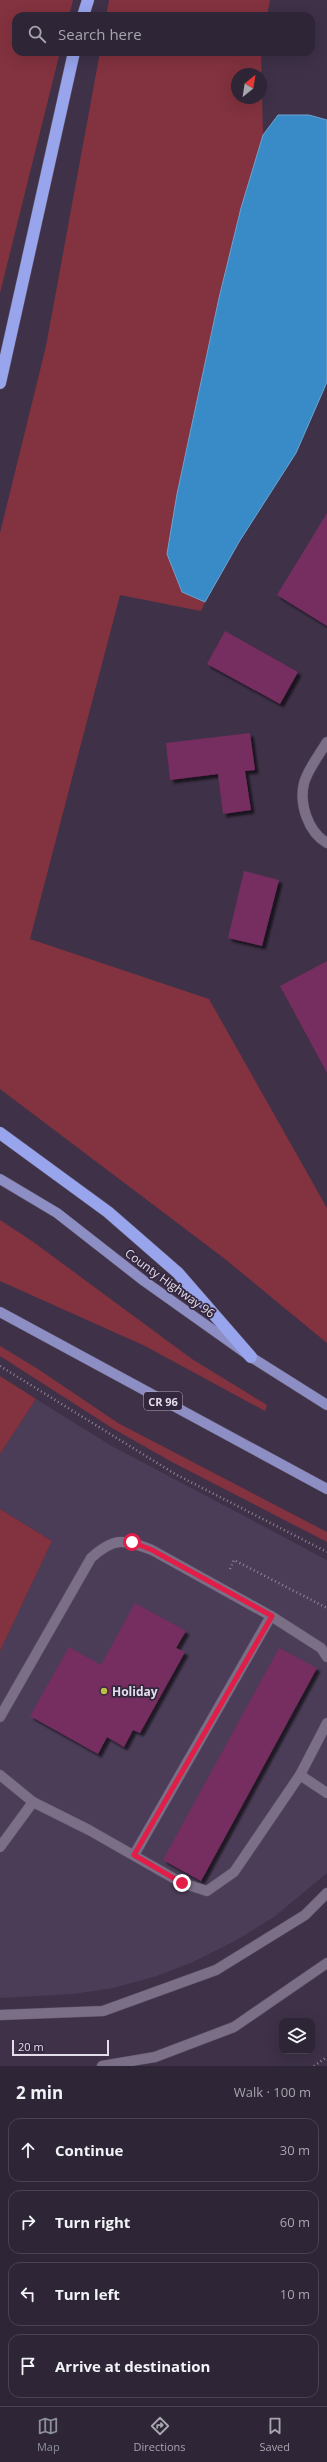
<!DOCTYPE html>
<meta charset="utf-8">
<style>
:root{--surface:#2e2536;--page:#362d3e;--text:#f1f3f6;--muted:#a7a5ad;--line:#494251;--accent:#8c9099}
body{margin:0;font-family:"Open Sans",sans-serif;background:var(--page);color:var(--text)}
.controls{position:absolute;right:12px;bottom:12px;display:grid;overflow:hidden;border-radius:8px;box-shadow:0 4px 16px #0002}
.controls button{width:36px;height:36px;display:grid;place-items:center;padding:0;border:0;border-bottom:1px solid var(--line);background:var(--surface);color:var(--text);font:20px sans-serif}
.compass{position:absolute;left:231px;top:68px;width:36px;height:36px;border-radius:50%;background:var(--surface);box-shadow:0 4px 16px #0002;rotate:30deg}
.scale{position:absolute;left:12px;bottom:10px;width:97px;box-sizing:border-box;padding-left:4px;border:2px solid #e4ddec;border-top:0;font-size:11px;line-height:14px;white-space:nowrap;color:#e4ddec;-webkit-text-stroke:3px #33273e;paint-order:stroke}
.stop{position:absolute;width:12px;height:12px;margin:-9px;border:3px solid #e11d48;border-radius:50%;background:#fff}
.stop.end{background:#e11d48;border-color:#fff;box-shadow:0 1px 4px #0008}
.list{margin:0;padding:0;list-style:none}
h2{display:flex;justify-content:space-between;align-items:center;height:52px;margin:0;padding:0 16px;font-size:17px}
h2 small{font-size:13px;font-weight:400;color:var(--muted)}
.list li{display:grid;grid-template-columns:26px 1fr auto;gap:12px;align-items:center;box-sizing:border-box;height:64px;margin:0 8px 8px;padding:0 8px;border:1px solid var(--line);border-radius:12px}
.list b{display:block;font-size:15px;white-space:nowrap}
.list em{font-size:13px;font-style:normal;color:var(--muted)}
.icon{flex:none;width:22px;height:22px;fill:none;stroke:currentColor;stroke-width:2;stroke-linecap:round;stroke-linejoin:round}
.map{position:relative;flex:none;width:327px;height:2066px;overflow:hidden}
.search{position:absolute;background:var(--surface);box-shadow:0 4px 16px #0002;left:12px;right:12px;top:12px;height:44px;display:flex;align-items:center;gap:10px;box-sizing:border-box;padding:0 14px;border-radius:12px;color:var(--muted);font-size:15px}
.sheet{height:340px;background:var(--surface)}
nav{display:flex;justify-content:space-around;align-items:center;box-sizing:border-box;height:56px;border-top:1px solid var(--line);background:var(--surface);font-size:11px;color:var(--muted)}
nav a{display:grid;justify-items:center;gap:2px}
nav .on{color:var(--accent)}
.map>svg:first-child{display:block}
.built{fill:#4b3d58}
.green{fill:#83323f;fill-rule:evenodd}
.water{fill:#388bc7;stroke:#6ca4d2}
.building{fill:#762d60;filter:url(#shadow)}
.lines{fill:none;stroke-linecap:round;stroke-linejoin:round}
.lane-casing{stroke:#5a5063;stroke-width:11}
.street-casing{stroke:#5a5063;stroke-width:11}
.primary-casing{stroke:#5a5063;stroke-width:11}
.highway-casing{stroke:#5a5063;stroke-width:13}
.path{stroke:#908699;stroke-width:2.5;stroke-dasharray:1 3;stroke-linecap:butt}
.lane{stroke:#7b6e87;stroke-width:10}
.street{stroke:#7b6e87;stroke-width:10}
.primary{stroke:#8c8ec4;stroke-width:10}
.highway{stroke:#98a4ec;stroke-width:12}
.route{stroke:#e11d48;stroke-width:5}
.poi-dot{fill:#bcbf44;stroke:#33273e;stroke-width:1.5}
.labels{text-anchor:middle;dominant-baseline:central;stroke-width:3.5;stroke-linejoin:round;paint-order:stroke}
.shield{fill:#33273e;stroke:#afa6b8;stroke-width:1}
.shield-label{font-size:11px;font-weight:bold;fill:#e4ddec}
.street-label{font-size:12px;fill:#e4ddec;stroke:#33273e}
.poi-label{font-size:12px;font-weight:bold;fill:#e4ddec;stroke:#33273e;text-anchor:start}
</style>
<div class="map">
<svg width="327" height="2066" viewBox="0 0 327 2066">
<defs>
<filter id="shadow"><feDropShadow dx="3.5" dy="3.5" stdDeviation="1" flood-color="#0009"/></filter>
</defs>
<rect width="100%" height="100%" fill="#3e3148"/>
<path class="built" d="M36,1399L110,1445L327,1560V1873L274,1917L235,1941L193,1962L157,1976L113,1988L73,1994L0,1998V1651L52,1541L0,1509V1454Z"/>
<g class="green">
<path d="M0,0H73L69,16H16V52H60L0,293Z"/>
<path d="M109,0H270L267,16H106Z"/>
<path d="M100,52H261L263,135L241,208L219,298L177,494L182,592L205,602L201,611L120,595L30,939L209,999L327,1208V1343L225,1259L0,1089V533L46,346ZM237,74H261V98H237Z"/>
<path d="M0,1220L32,1241L192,1359L267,1405L265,1411L145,1346L0,1281Z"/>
<path d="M0,1346L38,1369L118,1423L327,1532V1542L172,1462L112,1428L0,1356Z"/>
<path d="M0,1376L36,1399L0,1454Z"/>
<path d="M0,1509L52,1541L0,1651Z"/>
</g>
<path class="water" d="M278,115H309L327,120V382L296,453L239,542L205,602L182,592L167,554L177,494L219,298L241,208L263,135Z"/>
<g class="building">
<path d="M327,513V626L277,595Z"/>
<path d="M225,631L298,672L280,704L207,664Z"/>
<path d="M250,733L255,770L245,771L251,810L223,814L218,774L170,780L166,743Z"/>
<path d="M244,871L279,880L262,946L228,938Z"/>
<path d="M327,961V1073L280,986Z"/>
<path d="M135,1603L186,1631L176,1648L185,1652L140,1733L133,1730L124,1747L107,1737L98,1754L30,1716L69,1647L101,1665Z"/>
<path d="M279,1648L317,1668L201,1881L163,1860Z"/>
</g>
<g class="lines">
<defs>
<g id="lane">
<path d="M0,1717L91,1558C114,1537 124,1539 152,1550L271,1616L321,1648L327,1657"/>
<path d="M0,1775L33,1802"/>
<path d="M300,1775L327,1723"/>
<path d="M0,1847L33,1802L89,1830L182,1883L207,1891L234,1872L300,1775L327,1793"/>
<path d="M134,1855L271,1616"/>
</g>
<g id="street">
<path d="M327,742C319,755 308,769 304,783C299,804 308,832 327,843"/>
<path d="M0,2015L103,2011L216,1970L305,1915L327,1893"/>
<path d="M102,2066L155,2057L234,2027L327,1963"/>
</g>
<g id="primary">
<path d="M0,1179L57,1213L144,1281L251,1357L327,1405"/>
<path d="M0,1312L327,1489"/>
</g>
<g id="highway">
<path d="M83,16L88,0"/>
<path d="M0,383L74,52"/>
<path d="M0,1133L108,1212L178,1273L251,1357"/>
</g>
</defs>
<use href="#lane" class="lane-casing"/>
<use href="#street" class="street-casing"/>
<use href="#primary" class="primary-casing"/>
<use href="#highway" class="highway-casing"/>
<g class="path">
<path d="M0,1366L175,1474L327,1552"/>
<path d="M230,1569L234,1560L327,1608"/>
<path d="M314,2066L327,2057"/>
</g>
<use href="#lane" class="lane"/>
<use href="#street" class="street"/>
<use href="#primary" class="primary"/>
<use href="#highway" class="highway"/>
</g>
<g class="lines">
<path class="route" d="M132,1542L152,1550L272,1616L134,1855L182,1883"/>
</g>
<circle class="poi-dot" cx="104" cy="1691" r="4"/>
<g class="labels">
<rect class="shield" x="144" y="1392" width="38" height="18" rx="3"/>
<g class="shield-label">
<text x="163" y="1401">CR 96</text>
</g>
<g class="street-label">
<text transform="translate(170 1283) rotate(36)">County Highway 96</text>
</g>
<g class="poi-label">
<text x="112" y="1691">Holiday</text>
</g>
</g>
</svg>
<div class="controls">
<button><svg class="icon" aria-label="layers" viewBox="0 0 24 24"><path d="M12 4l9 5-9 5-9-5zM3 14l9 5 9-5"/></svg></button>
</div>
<svg class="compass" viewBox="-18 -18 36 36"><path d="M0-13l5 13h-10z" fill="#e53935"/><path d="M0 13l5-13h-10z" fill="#a7a5ad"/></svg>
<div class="scale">20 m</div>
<div class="stop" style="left:132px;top:1542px"></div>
<div class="stop end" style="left:182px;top:1883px"></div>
<div class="search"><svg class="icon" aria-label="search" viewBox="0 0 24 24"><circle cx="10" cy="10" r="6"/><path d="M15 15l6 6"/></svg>Search here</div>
</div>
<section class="sheet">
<h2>2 min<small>Walk · 100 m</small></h2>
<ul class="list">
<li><svg class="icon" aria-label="ahead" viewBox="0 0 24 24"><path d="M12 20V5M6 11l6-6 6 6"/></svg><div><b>Continue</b></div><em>30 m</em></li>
<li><svg class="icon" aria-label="right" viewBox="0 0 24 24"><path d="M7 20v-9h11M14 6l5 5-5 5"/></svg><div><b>Turn right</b></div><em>60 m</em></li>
<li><svg class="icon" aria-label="left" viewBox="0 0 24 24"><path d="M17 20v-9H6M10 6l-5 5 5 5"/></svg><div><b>Turn left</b></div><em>10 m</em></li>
<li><svg class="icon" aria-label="arrive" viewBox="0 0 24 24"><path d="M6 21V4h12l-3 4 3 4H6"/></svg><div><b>Arrive at destination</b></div></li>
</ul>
</section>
<nav>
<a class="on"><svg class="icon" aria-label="map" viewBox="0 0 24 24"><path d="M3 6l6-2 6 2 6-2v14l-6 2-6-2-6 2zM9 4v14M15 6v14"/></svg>Map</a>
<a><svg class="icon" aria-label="directions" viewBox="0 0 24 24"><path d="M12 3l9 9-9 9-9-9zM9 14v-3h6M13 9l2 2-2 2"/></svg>Directions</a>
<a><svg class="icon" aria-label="saved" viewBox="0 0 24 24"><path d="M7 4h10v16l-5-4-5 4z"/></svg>Saved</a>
</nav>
